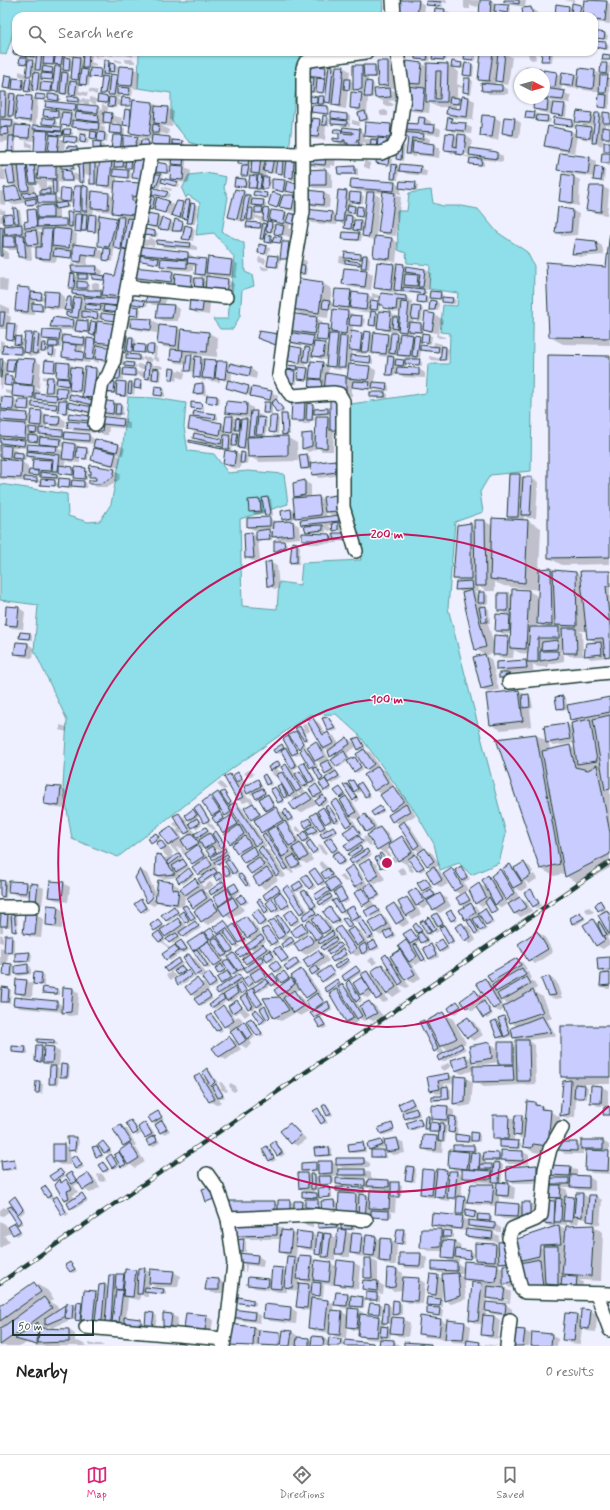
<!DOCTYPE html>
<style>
:root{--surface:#fff;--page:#f2f2f2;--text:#222;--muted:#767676;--line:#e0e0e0;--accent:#db2777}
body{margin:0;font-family:Mynerve,sans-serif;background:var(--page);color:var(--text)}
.compass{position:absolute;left:514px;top:68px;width:36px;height:36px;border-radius:50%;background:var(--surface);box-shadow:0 1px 3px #0004;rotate:96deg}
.scale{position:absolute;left:12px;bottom:10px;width:82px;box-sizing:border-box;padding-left:4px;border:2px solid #1f3d34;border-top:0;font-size:11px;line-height:14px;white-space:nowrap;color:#1f3d34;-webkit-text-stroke:3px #fff;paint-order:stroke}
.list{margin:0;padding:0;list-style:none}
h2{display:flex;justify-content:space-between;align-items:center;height:52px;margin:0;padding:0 16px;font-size:17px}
h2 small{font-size:13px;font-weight:400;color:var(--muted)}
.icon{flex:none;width:22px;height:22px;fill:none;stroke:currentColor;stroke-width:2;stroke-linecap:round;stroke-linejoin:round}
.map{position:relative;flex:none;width:610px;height:1346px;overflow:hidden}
.search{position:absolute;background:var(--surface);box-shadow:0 1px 3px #0004;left:12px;right:12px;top:12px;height:44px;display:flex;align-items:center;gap:10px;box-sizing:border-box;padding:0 14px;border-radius:12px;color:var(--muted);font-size:15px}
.sheet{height:108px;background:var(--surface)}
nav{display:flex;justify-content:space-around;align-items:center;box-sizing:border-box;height:56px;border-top:1px solid var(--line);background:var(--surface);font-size:11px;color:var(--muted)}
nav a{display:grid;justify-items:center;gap:2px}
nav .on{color:var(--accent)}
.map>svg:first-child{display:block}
.water{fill:#8edfe9;stroke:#629ea1}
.shadow{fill:#0003;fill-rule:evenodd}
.building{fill:#c9ccfe;stroke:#1f3d34;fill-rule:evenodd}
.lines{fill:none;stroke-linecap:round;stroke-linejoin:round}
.minor-casing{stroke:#1f3d34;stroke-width:16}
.minor{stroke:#fff;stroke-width:13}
.rail-casing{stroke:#1f3d34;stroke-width:4.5}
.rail{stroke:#fff;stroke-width:3;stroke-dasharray:9;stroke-linecap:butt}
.ring{fill:none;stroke:#c2185b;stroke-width:2}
.centre{fill:#c2185b;stroke:#fff;stroke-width:2}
.ring-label{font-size:12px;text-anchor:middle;font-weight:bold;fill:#c2185b;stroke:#fff;stroke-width:3;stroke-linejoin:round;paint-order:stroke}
</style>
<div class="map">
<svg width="610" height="1346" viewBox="0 0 610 1346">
<rect width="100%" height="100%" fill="#eff0ff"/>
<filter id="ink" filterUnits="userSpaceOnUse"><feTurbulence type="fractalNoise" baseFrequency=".025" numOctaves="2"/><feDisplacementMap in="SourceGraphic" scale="8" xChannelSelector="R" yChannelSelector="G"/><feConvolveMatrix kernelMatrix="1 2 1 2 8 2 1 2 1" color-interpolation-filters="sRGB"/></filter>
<g filter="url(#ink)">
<g class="water">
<path d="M0,0H383L382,16H16V24L6,55L0,53Z"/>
<path d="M139,52H339L332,56L299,57L289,152L201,146L189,142L171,120V93L138,88Z"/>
<path d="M206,173L226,177L224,188L228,197L222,232L244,243L245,272L252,275L254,286L242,290L240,316L233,329H220L213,319H228L234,257L214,233L196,235L200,203L188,195L186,198L182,189L189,175Z"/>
<path d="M431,190L433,203L443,206H462L478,209L497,232L527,252L534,266L531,471L490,475L480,492L483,512L455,522L448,608L506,834L499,863L471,875L459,863L440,870L434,844L416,813L360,736L336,714L309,715L233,768L118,857L72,839L63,786L67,720L34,650L38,605L0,600V484L67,494L68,516L88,522L100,521L111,504L123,444L128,397L155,398L186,403L184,427L188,451L214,454L228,473L248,471L284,474L288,504L240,519L242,606L277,609L279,582L300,585L302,563L361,560L346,493V437L351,404L426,393L428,364H449L450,333L440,332L443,305L457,306L458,293L429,289L430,265L407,263L406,253L398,250L397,211H407L409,193Z"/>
</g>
<g class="shadow">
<path d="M400,0L418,1L425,5L424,16H398Z"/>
<path d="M429,0H447V3L439,2L443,5V7L430,6L427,5L433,2Z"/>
<path d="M464,0H479L478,7L470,5V9H466L464,8Z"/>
<path d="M481,0H491L497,5L508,6L511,8L510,14L496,11V16H480Z"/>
<path d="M505,0H526L525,7L511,5L505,2Z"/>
<path d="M564,0H574V2Z"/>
<path d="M585,0L607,2L610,4V24L594,22V16H557V5L569,7L573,9L580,6L584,8Z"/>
<path d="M531,8L537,12L538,16H524Z"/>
<path d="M444,10L451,14L450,16H435Z"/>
<path d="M470,13H475L480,16H470Z"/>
<path d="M594,32L608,35L607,40L594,38Z"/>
<path d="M594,42L606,43L609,45L608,50L594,48Z"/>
<path d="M16,48V52H49L48,56L56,58L57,53L53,52H70L73,54V57L65,55V58L74,61L73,57L80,58L84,60V53L91,55V52H133V57L123,54L118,55L114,52L113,56L104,54L103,56L96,55L103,60L92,57L91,62L96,64V67L91,65L90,69L101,70L104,72L109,61L112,62L111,64L118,66L117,73L111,71L110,75L119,77L133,68L140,72L138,89L129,88L133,90L132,96L121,95L120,98H116L122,102L131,99L153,103L161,108H167L174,112L172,127L162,126L169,130L168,135L161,133L159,137L170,138L176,141L182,142L185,144V146L176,145L175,149L158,148L151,143L150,151L112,150L115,134L110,132L111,124L105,122V125L99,124L105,128L104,134L108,135L107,142L91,138L92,131L79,130L72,126V127L64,126L61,125L62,119L47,117L44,115L54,111L46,107L47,101V102L75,105L78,107V105L98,107L102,110V104L108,107L107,114L122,118L121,126L114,122V126L125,128L124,137L140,138L130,133L131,127L124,125L131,111L133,112V107L122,105V107L117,105L116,108L112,107L109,104L101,103L96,101V105L89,102V106L81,102V103L68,100L76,98L68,93V95H63L54,91L53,93L44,92L40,90V92L32,90V93L25,90H16L13,88L12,90L7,89L4,87L11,77L14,79L23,80L26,82L31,80L34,82V77L26,75V78L19,76V71L27,74L28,64L20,62L21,57L14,53ZM92,54L98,58L92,57ZM25,58L37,59L36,64L30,60ZM56,64L64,66V69L61,67L56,70L47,68V65L55,66ZM35,69L42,73V76L34,73ZM86,69H91L90,73L85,71ZM67,71L72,72V76L67,74ZM104,74L111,76L110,80L103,78ZM90,76L103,79L101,93L108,95V94L117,99H110L107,98L98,100L90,97V101L83,98V100L78,98V94L87,96L88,93L85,92L79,91L80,83L89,86ZM42,78L43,79V78L57,80L54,85L41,83ZM70,78L79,83L70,82ZM57,111L63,112V114ZM68,112L76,113V118L82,122L73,121L74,115ZM118,134L124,135V138ZM138,138L152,140V144L148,141H142Z"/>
<path d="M403,52H415V54L427,56L430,57V61L419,60L416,58V55L406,54Z"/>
<path d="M434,52H456L455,57L447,54L446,61L436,60L433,58Z"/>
<path d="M466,52H476V61L465,58Z"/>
<path d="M482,52H493L499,55V53L505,54L512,57L508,85L502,84L496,81L495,85L501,86L508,89V94H489L483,90L488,85L479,79Z"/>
<path d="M528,52L535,54L536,59L532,60L529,58Z"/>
<path d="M543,52H553L552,62L542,60Z"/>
<path d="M115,59L122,61V63L115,61Z"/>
<path d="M125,59H132L135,61V63H127L125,61Z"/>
<path d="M387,62L394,66V88H389L396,92L397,100L388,101L393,104V106H386L383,105V101L376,98L386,89L379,85L378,78H368V82L374,84L373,98H368L367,113L369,120L363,122L361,120L359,113L365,112L357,111L351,107L362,94L365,96L366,93H360L354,89L361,66L364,68L374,66L378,68Z"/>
<path d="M408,62L422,64L428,67V64L448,65L458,71L457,84L464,87L470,79L473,81L471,94L464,92V88L457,87V98L462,100L469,98L475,101L473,120L454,118L448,114V107H437L430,103L429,113L411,111L405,108L415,87L405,82ZM457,105H461V110L456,109Z"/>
<path d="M453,62L461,64L465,66L472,65L474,66L473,77L464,75L465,69L452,67Z"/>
<path d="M609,63H610V73L609,72V75L602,73L601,74L602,64L609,66Z"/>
<path d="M330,66L337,69L343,67L350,71L349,80L353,82L352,91H348L346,109L340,108L326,102V105L309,103L307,96L324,97L327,99V94L324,93L326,80H324L322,93L315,91V93L308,92L312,79L305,75L325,68L329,71Z"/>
<path d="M580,69L595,71L601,75V76L610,78V105L609,104V109L599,107L607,96L600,92L584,90L580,87L579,89L568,88L562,85L561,91L571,96L570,103L550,101L544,97L551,90L544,86V74H526L540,70L544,72L556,73L562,77L574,75L579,78Z"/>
<path d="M89,89L97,91V95L89,92Z"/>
<path d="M0,93H6L10,95H15L18,97H32L36,100L37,95L45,96L49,98L59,96L61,98V100L38,98L36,124L23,122L16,119L17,117H12V121L19,124V126L30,127L34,130V126L49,127L43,123L54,120L57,122V127L73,132V136L65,134V137L56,136L65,141L77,138L81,141V134L77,132L86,133L89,135L82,134L89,138L88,144L79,141V144L65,141L64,153L36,156L12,154L10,141L0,142ZM16,137L22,140L35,141V152H16Z"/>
<path d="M535,99L564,105L567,107L566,117L540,112L534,109Z"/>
<path d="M305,107L312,108L328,107L330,109V115L313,112V114H308Z"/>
<path d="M385,110L388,112V116H383L380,115V111Z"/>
<path d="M332,113L347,115L350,116V121L344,120L350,123V126L335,125L332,123L338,121L332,118Z"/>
<path d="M534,113L537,116L551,119L550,123L540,122L538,120L526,117Z"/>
<path d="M591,114L596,117L600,114L604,117L610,114V126L605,123V128L610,129V141L604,137L602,146L593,142V140L582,139L577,136L574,153L551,149L545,146L571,131L576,134L587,127L576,121ZM587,125L595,126L594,130Z"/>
<path d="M324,116L330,118L329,126H326L325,140L312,139L306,135L312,129L313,119L320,120L323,122Z"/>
<path d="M494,117L501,121L498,140L487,139L481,135Z"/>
<path d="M425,118L431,122V125L434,126L441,129L440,135L421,134L430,139L429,144L434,145L440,148L439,158L417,155L416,157H413L407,153L409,140L403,137L413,134L404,130L419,125Z"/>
<path d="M505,118L515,119L521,123L519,138L509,136L503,133Z"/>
<path d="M451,119L472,128L471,134L454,132L447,129Z"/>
<path d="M352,120L360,122L359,126L352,124Z"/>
<path d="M572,121L575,123V127L557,125L554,123Z"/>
<path d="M391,125L397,129L389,151L368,145L363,142V145L365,146L349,147V145L340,144L334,140H340V135L334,132L339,130L343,132L344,128L359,130L365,133ZM365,136L372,139H365Z"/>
<path d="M454,135L459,138L466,136L472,140L471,149L497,153L503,156V162L479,159L484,162V166L473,165L470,163L479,160L470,155V158L451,153L445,149ZM459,153L469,154V156L461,155Z"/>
<path d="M26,141L32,144V148L26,146Z"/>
<path d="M94,142L104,145L103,153Z"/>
<path d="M308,144L315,145L318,147L310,150Z"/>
<path d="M398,144L405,146L403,161L397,159Z"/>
<path d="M329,153L336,155L335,166L331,165V168L311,166L305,162L325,158L329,159Z"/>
<path d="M610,154V166H609L602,162Z"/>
<path d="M161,155L184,157L186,159V166L181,165L191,171L189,183L178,182L171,178L178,167L172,162L160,160Z"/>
<path d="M132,157L153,175H160L163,176L162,179L180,184L178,187L162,181L159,188L152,184L153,182L139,181L133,177L134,169L126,167V168H118V170L128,171L131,173L130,179L117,177V182L139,184L149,189L167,192L170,194L168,198L151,194L148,196L168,202L176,206L183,203L186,205L190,201L192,203V204L198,206L195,224H191L189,223V220L183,218V219L172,215V216L155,209V211L147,207V214L158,216L174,224L171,231L152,228L144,225L143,230L155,232L158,233L157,237L144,235V237H141L138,238L148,240L149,237L155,240L154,246L148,245H141L129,252L144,257L137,253H188L194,257V259L205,260L209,262L231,261L238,264L236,278L214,276L210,274V278L228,280L234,284L232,298L212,295L175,284L138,280L135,279L131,299L147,303L148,292L166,297L165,305L174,306L180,309L178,321H163L157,317L159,305H153L148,302L147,306L129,303L125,306L141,309L140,317L107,312L103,310V312L86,308L85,313L97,314L119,322L105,320L100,318V320L84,318V322L91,324L96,323L122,335L133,338L136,340L135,345L145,346L148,348L154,346L157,348L156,357L159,358V362L152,359V362L146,361L153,365H160L163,367V369L155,368L162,371L161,381L152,378V380L148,379L138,375L137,377L127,376L123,374V380H116L113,378L121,368L125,370H135L140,373V371L145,373V369H140L136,366V368L128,367L125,365L102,362L99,360V363L90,360L89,363L69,360L63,357L64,343H61V348H52L49,346L50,342L42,338L41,344H46L49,346L48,349L57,351L56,357L52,356L49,353L41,351L40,355L36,354V356H30L24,352L23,355L6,354L3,352L21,348L24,350V346H18L15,344V341L7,338L8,329H0V304L9,308V314L4,313L11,317L10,324L18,326L16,337L25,340L32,334L35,336V334L39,335L43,337L59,332L66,336L85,339L88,341V339L96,340V337L90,333H79L76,330H58L51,327L74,321L77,323L78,320L73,319L67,316L73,314V311L67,308L66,309L70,312L65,310L51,309L45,305L44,312L34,310V315L23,314L16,311L29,289L45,297L46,292L59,293L65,297L64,309L68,298L75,301L80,299L86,302L85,298L79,297L73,294L75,291L70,287L71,274L79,277V275L73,271L75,267L71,264L72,263H76L75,270H77L78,263L74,261V259L57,257L56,262L43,261L37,257V248H34L31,247L32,260H26L19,257V250H10L3,246V249L8,252V259H4L0,256V227L5,229L20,226L15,222V224L10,225V226L5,224V222H0V215L4,217V214H0V209L5,211L6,215H11L15,217L17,209L20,210L22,224H19L26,228L35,210L38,212V205L30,206L27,202L13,205L5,200V205L0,204V191L5,192L15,187L10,184L6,162L25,165L29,167L34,165L37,167L38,174L56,163L62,166L75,163V170L62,168V171L71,172L80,176L79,162H88L91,164V162ZM94,163H100L99,173H98V165ZM85,174L91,176V183L94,185L97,184L105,188L115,189L114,197L109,194L94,193L88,188L83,187V189L80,187L75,193L71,190H62L61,199L53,196V193L59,195L58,182L62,183V180L65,182H74V179L85,183ZM46,181L53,182V188L50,186L46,187ZM34,184H39L40,189L44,191L41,194L45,196H38L35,193ZM22,186V190L17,187ZM54,189V193L48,190ZM39,202L46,207H39ZM65,203H74L73,210L83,215L75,216L72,213L69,222L66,220H59V209L69,208V205ZM94,208L98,211L113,212L119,216V220L116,219L100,218L93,216ZM72,227L75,228V231L77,232H89V231L99,233V245L105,249L104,258L103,257V252L97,248L76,246L77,234L68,229H72ZM43,230V234L36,231ZM116,248L123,251L116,277L107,278L102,276L103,271L97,267H79V264L87,265L88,257L104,259L113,262L114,250ZM68,250H74V254ZM138,260L161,265L167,269L193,271V266L196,267V274L202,277L207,278V282L192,276L176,274L172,272L137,268ZM89,276H93V279L96,280L106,281L104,292L99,291V284L96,283H92V288L97,291H89L90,285L78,282V278L82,280H89ZM77,287L84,291H77ZM107,297L113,300H107ZM35,300L45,301V306L35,304ZM87,303L93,306L86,305ZM101,341L119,346L101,343ZM101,345L120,347V352L127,354V358L130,360L142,361V359L146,362V366L138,364V366L133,364L123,363L124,356L100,346ZM83,347L87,348L86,355L82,353ZM128,351L131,353H134V352L147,354V352L154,354L153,360L149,357H143V359L139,356L128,355ZM153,366L159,370L153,369Z"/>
<path d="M389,158L392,159L391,166L377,163Z"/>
<path d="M590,158L596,161L595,168L605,170L604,182L597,181L594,179V177L565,173L559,169Z"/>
<path d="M260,159L266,162L273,159L277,162L283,161L286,163V160L294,161L300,164L299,181L291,180L285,177V175L276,173L277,162H276L274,174L266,172L265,178L271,180L269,190L252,189L248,186V188L238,187L235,185L246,180L250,182V177L242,175L243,165L239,164L248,160L253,162ZM245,166H252V170ZM251,172L253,174L259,177L250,176Z"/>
<path d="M364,160L370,163V169L364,167Z"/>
<path d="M0,161L4,163V168L1,169L5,171L6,180L0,181Z"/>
<path d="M156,163L167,164L170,166L169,174L158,173L155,171Z"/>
<path d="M397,166L400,168L420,167L427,171L426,176L407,174L399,170L398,180H395L392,178Z"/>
<path d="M355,167L358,169V175H341L339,174Z"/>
<path d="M326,170L332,174V188H314L307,184Z"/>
<path d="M574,177L580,180L579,206L567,204L560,200Z"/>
<path d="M352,180L395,183L400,186L415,183L418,185L417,191L401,188V194L394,193L401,197L396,236L386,235L379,232L384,193L371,192L380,197L376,238L392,239L398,243L396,262L380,260L374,256L375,240L369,239L363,235V232L348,230L345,228V225L338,222L337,225L312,223L306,219L307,210L332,213L336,215L347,192L351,194V193L364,196L363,203L352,202V207L366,209L368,192L357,191L351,187ZM351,213L357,214V216L359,217L365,218L364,224L355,221V218L351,216Z"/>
<path d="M284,181L299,187L298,194L286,190V193L273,189Z"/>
<path d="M162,186L172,189L171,191L162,188Z"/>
<path d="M603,187L609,190L607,215L594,213L587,209Z"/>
<path d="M243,192L250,195L252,198V200L263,201L266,203V207H259L265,210L285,213L289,215L297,226L290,224L289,228L292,230L291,238L285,235V236L275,233L276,227H274L273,232L268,231L267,235L274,238L275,237L282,238L285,240L283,243L292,245L290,260L281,258L283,244L273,242V244L268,243L263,240V229L250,228L247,226L261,224L268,226V222L264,219L263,222L255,218V221L248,219V222L244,221L243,222L236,220L229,217ZM251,204L257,206L256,211L250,209ZM256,212L259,214H265V218L255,215ZM270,220L282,225V227L269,223Z"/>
<path d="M324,193L330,196L329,208L313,206L307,203Z"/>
<path d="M266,194L269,196V199L254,195Z"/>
<path d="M281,196L283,197L294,196L301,200L298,212L287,210L281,206L280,208L272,206Z"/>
<path d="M559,208L573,211L579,214L577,235L562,236L556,232Z"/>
<path d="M183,223L185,226L195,229L193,241L183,238L184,232H176L173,230Z"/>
<path d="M359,234L361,236V241L346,240L343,238Z"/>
<path d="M610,241V345L563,344L550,337L607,268Z"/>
<path d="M596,242L602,246L604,255L579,257L573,253Z"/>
<path d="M157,244H191L197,247V250L164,247Z"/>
<path d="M267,247L270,248L268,255L259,252Z"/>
<path d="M346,253L367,256L370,258L369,269H365L362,266L349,264L345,262V264L339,262L340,256H342L345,258V261L360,263L363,264V260L348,259L345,257Z"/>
<path d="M269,256L280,258L279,268L269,266L268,270H264L261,269V266L268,268Z"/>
<path d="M259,257L266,259L265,264L258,262Z"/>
<path d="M298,260H305L307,262V264H301L298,262Z"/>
<path d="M394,265L397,267L403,265L408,268L425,269L431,273L429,290L422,289L427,292L426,294L401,293L397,291V293L382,291L375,288Z"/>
<path d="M304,266L307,268L306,275L296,273Z"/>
<path d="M366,271L373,275L371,290L349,287L343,284Z"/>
<path d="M0,277L8,281L7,291L0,290Z"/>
<path d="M322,283L332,289L330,302L334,304L351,291L354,293L368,295L372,297V293L381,296L406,297L412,301V306L423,309L422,321L414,319L413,323L421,324L424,326L434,315L443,319L442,324H440L438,335L445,337V338H439L436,336L437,333L430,332L423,329V334L432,336L431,344L422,342L421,346L433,347L434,342L442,344V347L449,349L447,361L442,359L441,361L432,360L429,358V356L441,359L442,353L424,351L421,350L420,358L417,357L416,360L422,362V366L406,364V368L419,369L425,373V378L404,377L396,372L395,376H390L387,374L389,357L379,356L375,353V355L366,353V354L356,353L353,351L352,357L370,358L373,360V364L352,361V365L370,367L376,370L375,383L386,384L389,386V391L376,389L372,387V390L356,388L352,386V396L331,393L311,381L302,380L297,378V384L287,383L292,372L286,368L297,367L300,369H308L311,371L312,363L307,362L306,366L295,364L289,361L302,349L305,351L306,347L314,351V348L293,344L287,341L297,334L288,329L304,316L292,309ZM374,298H381V303L374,301ZM380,304L390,311L401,313L400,320L391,313L379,312V315L372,310L379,311ZM333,305L340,309L372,313L370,325L378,327L384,331L392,332L391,337L388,335L375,336L371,333L364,335L352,332L353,326L364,327L365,319L348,312L334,311L332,328L322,326L323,322L313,316L328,318L329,310H332ZM396,329H400L407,335L400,336L395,334ZM413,333H423L422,339L412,336ZM310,335L318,336L317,340ZM345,336L351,337V339H350ZM320,340L329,343L328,346L319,343ZM312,355L320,359L327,360V365L322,363L311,362ZM393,355L406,358V362L392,358ZM396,365L402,368H396ZM329,367L333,369L341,370V368L349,370L348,378L328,374ZM291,370L300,371L299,375ZM310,377L317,381L309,380Z"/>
<path d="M440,293L443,295V298L456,300L455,304L446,303L443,302V300L430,297Z"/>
<path d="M191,297L210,302L209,315L196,313L190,310Z"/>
<path d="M425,297L428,298V304L418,301Z"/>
<path d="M436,302L439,303L438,311L430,309Z"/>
<path d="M125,317L132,319L152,320L158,323V326L177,328L182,330L209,333L218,338L217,357L197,355L205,360L226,362L231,365L251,369L257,373L256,379L232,372L231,382L253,389V388L272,392L278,396L277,401L285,411L281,414L278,412L272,404V414H267L264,412L265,403H271V402L234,391L227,387L229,382L220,379V382L209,381L206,379V381L201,380L194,377L195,373L186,370L187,364L177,363L171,360V350L184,351L179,349L164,347L158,344L159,327H158L157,333L137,330L126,325ZM188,355H196V359Z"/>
<path d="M0,340L4,342L0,352Z"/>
<path d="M610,357V564L562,565L549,558Z"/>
<path d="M0,360L8,363L14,360L17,362L34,360L41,364L39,388L34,387L40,391V395L56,396V394L46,391L47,380L43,379V376L53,378L58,381L63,380L57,376V373L45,370L55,362L58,364H69L85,371L86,368L96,369L102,373L95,406L69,398H59V401L92,407L98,416L76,410L69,406L68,414H62L59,412V410L36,408L31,405V411L42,412L48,415L60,417L66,421L65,428L52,427L47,424V429L89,435L95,440L118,445L125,448L123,455L116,454L121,457L119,468L99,463L93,460L100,450L94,447V444L72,442L66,439L57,438L63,442V443L75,444L89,451L88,460L80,459V463L70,462L66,460L65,467L76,469H85L88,471L87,480L78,479L75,477L76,476L60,474L57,472V475L59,476V479L70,480L73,482H84L87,483L86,488L75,487L72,486V489L62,488L57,486H44L41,484L48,480L41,477L32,476L28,473L27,478L37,479L40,481L39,483L0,479V460L6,461L0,457V427L9,423L0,418L2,413L0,412V395L6,399H14L19,402V399L13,395L5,393V390L14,392V387L5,385L6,381L3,380L2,389H0ZM8,372L16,373L15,379L8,377ZM14,382L21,386L14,385ZM56,383L60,386L70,387V389L77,393H83V396L88,400L69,395L70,391L67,389L55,388ZM26,400L59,402V407L56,405L33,404ZM20,409L32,411V417L28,414H20ZM25,424L32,425L39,429L32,428ZM39,433L50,439L41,438L33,434L39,435ZM2,436L8,440L1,439ZM23,440L40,443L46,446L31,445ZM1,443L7,447L1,446ZM54,446L64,447V452ZM9,447L27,448L34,453L27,456L17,453V451ZM26,456L33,460V469L39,472L28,471V466L22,462H16V460H26ZM51,479L60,480L59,484Z"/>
<path d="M174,370L179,372V370L185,372L184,379L177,377L176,381L170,379Z"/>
<path d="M141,381L143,383V390L135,388L134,395L128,392V397H120L117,394H107L105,392L115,383L118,385V382L126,383L129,384L130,383H132L136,385Z"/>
<path d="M203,384L205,386L206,395H197L194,393Z"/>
<path d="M162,388L165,389V397L155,395Z"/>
<path d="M371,393H385L388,394V398H374L371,396Z"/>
<path d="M208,396H217L220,398L219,405L207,401Z"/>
<path d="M331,396L342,400L338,434L334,431L333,451H322L318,448L309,452L303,449V435L312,434L316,436L328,417L331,419V414L318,415L317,412H315V415H313V417H315L314,421H310V424H299L292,420L304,401L315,406V410L327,409L331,412Z"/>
<path d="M114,402L123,407V415H119V417L107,416L101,412Z"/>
<path d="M227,402L247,404L253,408V412L263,416V419L267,420L266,436H261L260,438H288L297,443L298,461L259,462L249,456V452L232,445L231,450L225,448L224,450L190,442L205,444L194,438L222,440L225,442V438L196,432L189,429L191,418L222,424L226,426L233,417L242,421V420H247L251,422V418L232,416L226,412ZM235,429L241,431L240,436L234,434ZM228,432L234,433L233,439L227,436ZM218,445L224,447V449L218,446Z"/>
<path d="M202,404L204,406V410L192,408Z"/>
<path d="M194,415H215L218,416V420L197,417Z"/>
<path d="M287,415L289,417L290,435L283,434Z"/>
<path d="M99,417L124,420L130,423V429L109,427L108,435H104L98,431Z"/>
<path d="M276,417L279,419L278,434L270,432Z"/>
<path d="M69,422L96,428L95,433L74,431L68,427Z"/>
<path d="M236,453L241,456L242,454L248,456L247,464L241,462L240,469L231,468L225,464Z"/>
<path d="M307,455L310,456L311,464L335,461L341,465L343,475L319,478L313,474L312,469L305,470L302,469Z"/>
<path d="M114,470L121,474L119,480L107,487H96L90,483L100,482L90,476L92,472L90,471Z"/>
<path d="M520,475L524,478H531L538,482L536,518H528L524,516V521H528L541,528L539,570L550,569L554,571L576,573L582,576L610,572V658L608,657L591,659L585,655L597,643L588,638L587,631H579L582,633L583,656H570L563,652H559L564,655V661L548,664V667H538L533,664V671L508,673L513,675V679H503L500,677L505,674L497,669V663L528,662L529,654L520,653L514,650L513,658H500L494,653L485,656L491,659L499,690L488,692L482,689L475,658L486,655L476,650L463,593L456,589L461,583L454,579L470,524L475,527L484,521L493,526L515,520L508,516ZM495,582L504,586L539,590V597L529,591L513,597L508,594L499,610L505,614H512V617L510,616L496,630L503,634H511V639L508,637L494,646L488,623H490L489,609L484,608L483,604H488V595L480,593V596L474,592H479L478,586L486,591H495ZM537,623L545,628H537Z"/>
<path d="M305,482L311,485V497H318L325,500V498L336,496L343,500L344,514L336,515L345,520V524H341V531L334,530L333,525L328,526L334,529L329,531L326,529V532L310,533L307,531L306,527L301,525V520L296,517L299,499L295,496ZM326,512L335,517L327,518Z"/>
<path d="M263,498H268L271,499L273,515L268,517L265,514L256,515L250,511L260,500L263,502Z"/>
<path d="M291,510L294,512V519L286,521L283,519Z"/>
<path d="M269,518L276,522H293L299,526L300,538L281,540L287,544V549L278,553L275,552V542H282L272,536V540L260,541L258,540L260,561H253L246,558L251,533L257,537V530H254L248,527ZM267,529H273V533Z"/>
<path d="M334,534L348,541H337L338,543L310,544L303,540L330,535L335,538Z"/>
<path d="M297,544L300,546L299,564H294L291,562Z"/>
<path d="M271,563L277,566L279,589H275L268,586Z"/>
<path d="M19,608L25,612L23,629L12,628L6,625Z"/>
<path d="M29,634L32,635V640L20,638Z"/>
<path d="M28,644L34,648L33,658L22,657L15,654Z"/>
<path d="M519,691L531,697L533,708L530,709L532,726L501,730L491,725Z"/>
<path d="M563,697L566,699L567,709L561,710L558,708Z"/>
<path d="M610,699V868L579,884L566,876V873L554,876L541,869L536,735L547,741L567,724L572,727L577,723L571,719ZM549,743L553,746L575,743L576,750L570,746L550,750Z"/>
<path d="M328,718L331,720L338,730L332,732L329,730Z"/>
<path d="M313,719L319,723L326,734L328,733L334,736L339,744L347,738L355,743H354L356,747L347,753L351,760L355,758L358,759L363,769L357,773L354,771L348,761L340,767L337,766L335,759L331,756L328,751L323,748L330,760L328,761L331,762L336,770L335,771L339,774L341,778L332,784L329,782L330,776L326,773L322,764L313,759L318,766L315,768L319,770L324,780L327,782L332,789L327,792L325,790L323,782L320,780L314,769L311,767L302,750L299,748L294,741L293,742L300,754L296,756L293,754L288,737L294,740L296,732L301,735H300L305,745L304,748L307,750L312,757L313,756L316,743L322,746Z"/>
<path d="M305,724L307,725L310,730L308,733L304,730L309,740L307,741L304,740L300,727L304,730L302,725Z"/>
<path d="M60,725L67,727V732L60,730Z"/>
<path d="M358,738L361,739L366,748L364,749L371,753L380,768L385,771L394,786L393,787L400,791L410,805L408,806L412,809L416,815L404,822L410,826L425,849L432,853L440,865L435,868L440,871L448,884L441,888L435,884L432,868L427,866L420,852L413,848L426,869L420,872L417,871L411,860L407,863L410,864L414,871L412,872L409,870L406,864L398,860L395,862L392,860L391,858L393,857L398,860L391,848L387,851L391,855L389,857L378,849L371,834L367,831L359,818L357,819L351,816L362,835L359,837L365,840L363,837L364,836L367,837L372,845L370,846L366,842L359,847L365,851L367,850L372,855L356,865L351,860L354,858L352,857L354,855H350L352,852L349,850L353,841L349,839L351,828L347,826L337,800L343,804V799L340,797V788L347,796L345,797L352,801L362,817L365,815L372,819L378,829L380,828L387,832L394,843L402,837L410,842L400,824L393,821L395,812L391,810L383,795L374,790L371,772L367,769L362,751L359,750L354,740Z"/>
<path d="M282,746L289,751L298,767L293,770L296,775L300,772L306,776L304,763L307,765L317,782L313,784L307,781L310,786L306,788L302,786L306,793L313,797L316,801L319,799L315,797L316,785L319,787L324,794L322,796L326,798L329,802L322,806L317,803L301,813L295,809L296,799L288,795L290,797L288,799L285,797L281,785L285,788L282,782L276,778L281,781L278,776L276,777L273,775L271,772L273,771L271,770L278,763L283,767L286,765L292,769L282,752L279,754L275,750ZM282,766L288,776L281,773L277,769ZM297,792L303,795L300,797Z"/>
<path d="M249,770L254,774L248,777L244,773Z"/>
<path d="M238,773L241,775L245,782L249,783L250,785L258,780L260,782L263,787L262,788L265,791L267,795L271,797L276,808L283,813L286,810L289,812L294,820L292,822L286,818L289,823L288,824L291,826L302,845L306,848L313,860L307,864L298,859L302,866L296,869L293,867L288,859L284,857L294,872L292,873L285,869L265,834L262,832L255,821L252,819L253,805L248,801L244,803L238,800L225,778L230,775L235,778ZM240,785L245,788L248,793L251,795L254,793L267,810L270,812L262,816L256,806L252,804L254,803L251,798L247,797Z"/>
<path d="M265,775L268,777L272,784L270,786L267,784Z"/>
<path d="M353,781L358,786L361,784L364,785L371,796L369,798L366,796L362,790L358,793L353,790Z"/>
<path d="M221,782L227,789L223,790L217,784Z"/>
<path d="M347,785L350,786L359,799L356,802L354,800L344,786Z"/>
<path d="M60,788L67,792L65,809L51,807L45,804Z"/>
<path d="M275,788L278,789L285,802L282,804L279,802Z"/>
<path d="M224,792L226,794L233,804L235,803L241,807L267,846L263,848L269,851L286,876L283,878L274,874L278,880L265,889L259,885L256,876L251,873L249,865L245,863L240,855H241L238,853L234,845L231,843L227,834L224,832L216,822L215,817L212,816L210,798L217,801L218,793L220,794ZM216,808L224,813V815L215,809ZM225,815L230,817L226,820L224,816ZM254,845L261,849L258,851L255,849L256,848ZM265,858L276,874L268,870L270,869L265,862L262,860Z"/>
<path d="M199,805L202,807L211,821L209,823L213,825L216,830H214L212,829L200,816L196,818L200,820L202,824L196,829L190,825L196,834L206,828L210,832L208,833L216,838V832L219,834L227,847L225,849L221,846L219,847L222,851L225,849L228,851L229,853L226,855L231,858L228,860L232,862L239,873L236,875L234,873L226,862L220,866L215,863L218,861L214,859V857L211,855L208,850L204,847L201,849L213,862L218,869L216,870L225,879L221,882L228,887L225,888L233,893L235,884L237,886L241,891L235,896L237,898L242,895L249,902L244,905L239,902L244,910L231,919L224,914L208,925L202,921L198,909L194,907L190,897L185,895L184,907L162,904L158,902L154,906L148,903L136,878L141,870L147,874L157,896L158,881L173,883L179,887V891L185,894L195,880L201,883L203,887L210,882L214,885L208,890L206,889L203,891L208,893L213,902L220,906L215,897L216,896L212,894L222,883L218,880L215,876L204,883L201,882L203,877L198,874L197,866L193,863L187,855L183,854L181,849H182L178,847L176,848L184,858L182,859L186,862L189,867L178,874L180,876L189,870L195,875L183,884L177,877L163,879L156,876L161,856L165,858L168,857L165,855L163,852L164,851L161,850L156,842L155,843L152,842L156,834L159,836L161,839L160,840L171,850L173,853L171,854L174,857L178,854L169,845L171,827L178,831L177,827L173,824L175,822L180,825L177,827L183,830L179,814L185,818L189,824L192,822L189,820L186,815L193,810L199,813ZM185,832L189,836L184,840L179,833L182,834ZM186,846L191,851L188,853L183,848ZM214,848L221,852L218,854ZM149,893L156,897V900L148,895Z"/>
<path d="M329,806L331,807L340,821L338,823L334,821L329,824L322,821L328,830L333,827L338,832L330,837L334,840L340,850L338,851L342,853L347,862L341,866L339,864L336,854L332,852L328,840L324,838L322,834L325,832L317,828L319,832L313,836L310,834V829L307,827L309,819L312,820L315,825L314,826L320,830L316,813L322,817L323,808L329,812Z"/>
<path d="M380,807L385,811L377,816L375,815Z"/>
<path d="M296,826L299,828L302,832H300L297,831L295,827Z"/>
<path d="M305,833L308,834L311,840L309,841L313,843L319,852L315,854L312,853L306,843L303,841Z"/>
<path d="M320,844L323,846L327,853L325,854L322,853L318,846Z"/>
<path d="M381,854L384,855L390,865L389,866L382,862L386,868L385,869L382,867L378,858L384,861Z"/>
<path d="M369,860L376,864L385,879L376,884L370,880Z"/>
<path d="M321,861L331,871L334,876L333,877L337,880L342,888L340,889L343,891L349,901L344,904L341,902L334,893L329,890L332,893L329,895L334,899L324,906L321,904L322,901L315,895L326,888L332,891L330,881L326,878V871L323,869L319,863Z"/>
<path d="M524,863L530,867L533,872L524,878V880L534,874L537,879L529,884L524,880L527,887L521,891L514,887L519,897L527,902L532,911L521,917L515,914L510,905L512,903L506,900L508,904L502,908L494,903L499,911L495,914L492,912L487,904L482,907L476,903L479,884L488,889L487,890L492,900L495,902L488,877L495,881L500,871L507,874L510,866L515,868Z"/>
<path d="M225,867L228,868L232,875L230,877L227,875Z"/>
<path d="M353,867L359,870L368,885L373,883L381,896L375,900L371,898L374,905L379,910L369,916V909L363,905L360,890L354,887ZM365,887L369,893L362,889Z"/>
<path d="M402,867L407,873L402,876L397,870Z"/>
<path d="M461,868L464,869L470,879L464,882L468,890L464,892L468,895L472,902L469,903L477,908L480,913L485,910L488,911L494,923L489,926L487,924L482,916L479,918L487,929L483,932L477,928L480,934L478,935L475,933L469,921L465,919L466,907L462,905L458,898L462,895L454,891L452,869L458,873Z"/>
<path d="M315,869L318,871L326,883L322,886L319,884Z"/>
<path d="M342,874L348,881L345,882L339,876Z"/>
<path d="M241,875L244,876L251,886L249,887L246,886Z"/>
<path d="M306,876L309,877L316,887L312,890L309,888Z"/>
<path d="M426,879L428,880L433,888L430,890L434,892L437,896L440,894L446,898L451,906L440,913L433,909L431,904L423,909L415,904L421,914L413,919L407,915V898L416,903V889L424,895L427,893L423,891L419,883Z"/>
<path d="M0,881L8,883L6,898L0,897Z"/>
<path d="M300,882L305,887L298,892L296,891Z"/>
<path d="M27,883L31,886L37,885L44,888L42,905L36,904L30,896L16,895L9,891Z"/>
<path d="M63,883L70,887L68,902L56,900L49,897Z"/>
<path d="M276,886L279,888L282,892L280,893L283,895L291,906L285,910L282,908L275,897L271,899L275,901L281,910L276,913L273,912L267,903L270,901L267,899Z"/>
<path d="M288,887L294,890L309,912L315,908L312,907L305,891L308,892L318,907L313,910L318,915L326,919L335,932L340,928L348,932L353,929L348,927L346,918L349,919L354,926L353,927L361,931L369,944L374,941L380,948L374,951L369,948L371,951L365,955L362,953L357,956L351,953L337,932L334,933L337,936L335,938L338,940L339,942L338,943L342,946L344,948L342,950L348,955L337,963L334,962L331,958L334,956L327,950L324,949V946L317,939L307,924L309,922L303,916L305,915L301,913ZM313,918L323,933L328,936L324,938L313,923L309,920ZM356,944L360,947L362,953Z"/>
<path d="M531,890L533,892L541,905L537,908L534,906Z"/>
<path d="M141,900L144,902L149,910L144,913L135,904Z"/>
<path d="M260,900L263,902L270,912L268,914L265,912Z"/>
<path d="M336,900L339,902L345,911L353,907L356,909L375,938L371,940L369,938L358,920L355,922L352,920L347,912L344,914L341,912Z"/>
<path d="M600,901L603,903L606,909L605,910L610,913V935L607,933L609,936L607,937L610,944L603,949L596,945L593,920L599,924L600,922L604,925V913L599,910Z"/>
<path d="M394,904L400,908L409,923L403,927L397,923Z"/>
<path d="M186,906L189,908L197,919L195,921L188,917L191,922L188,924L186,923L180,914L169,922L166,920L174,907L180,914L183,912L190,916Z"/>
<path d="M58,907L64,911L62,929L53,928L47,924Z"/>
<path d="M589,907L594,912L589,914L584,909Z"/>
<path d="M330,909L332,910L341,922L336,925L333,924L325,912Z"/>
<path d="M258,910L261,911L268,923L262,927L259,925Z"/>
<path d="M12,911L17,913L18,932H16L12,917H11L10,927H3V932H0V913L12,917Z"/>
<path d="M292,911L295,912L301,921L294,926L291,924Z"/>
<path d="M380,911L381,913L371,918L370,917Z"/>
<path d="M451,911L454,913L458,920L455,922L452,921L447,913Z"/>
<path d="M580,913L586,919L576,925L573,923L571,919Z"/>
<path d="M437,914L440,916L445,925L444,926L447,928L455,942L452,945L449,943L441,928L439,926Z"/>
<path d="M37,915L43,919L41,938L30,937L24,933Z"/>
<path d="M279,916L282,918L291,931L287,934L296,943L308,935L315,938L320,946L306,955L300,951L295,944L287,949L284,947L285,942L279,938L269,923L274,920L281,924Z"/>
<path d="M381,916L387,919L392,928L390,930L396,936L391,940L385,933L381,936L375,932Z"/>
<path d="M246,917L252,921L266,941L253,950L250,948L253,941L248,938L238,923Z"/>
<path d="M429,918L432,920L439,931L436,933L431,930L433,933L430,935L428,934L421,923L424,921L429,924Z"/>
<path d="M178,919L184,923L187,928L195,922L201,928L186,938L181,934L179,935L181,938L173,944L168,940L170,938L162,934L166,940L164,942L171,949L175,946L181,950V941L184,942L189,950L185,953L182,952L170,961L167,959L170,950L163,943L159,942V932L155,930L158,920L165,928ZM161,929L166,936L158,931Z"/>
<path d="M224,921L231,928L234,926L237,927L247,941L243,944L240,942L231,928L228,930L230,932L240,946L237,948L235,946L225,932L222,935L224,936L235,952L233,953L237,955L246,968L250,965L246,963L238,953L245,947L251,953L263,945L270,949L276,958L271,962L266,958L264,959L266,962L259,967L263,970L269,977L273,975L276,977L284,972L291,980L297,983L301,970L307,974L322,995L321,996L327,1003L331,1004L332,1010L320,1018L323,1020L327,1027L323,1029L321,1027L318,1019L312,1014L314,1012L312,1011L308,1001L310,999L307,997L301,988L295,992L300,995L310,1010L301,1016L295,1013L281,1021L274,1017L265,999L283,998L278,995L285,984L278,980L280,983L275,987L272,984L260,992L257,991L261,984L256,981L246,969L241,972L236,969L239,973L235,976L232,974L226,966L224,967L226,972L230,974L233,979L239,975L244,979L248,977L251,978L255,984L250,988L243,980L240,982L244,985L248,992L252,989L255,991L264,1005L260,1008L257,1006L248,992L244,995L248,997L256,1007L252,1010L249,1008L245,995L238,991L241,995L231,1002L228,1000L215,1009L212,1007L222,997L228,1000L235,989L241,992L236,985L221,995L219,993L224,985L222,984L223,975L214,967L203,952L201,953L211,968L208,969L206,968L193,950L204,933L210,936L211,929L218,937L216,938L221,941V935L219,933ZM226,951L233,955L230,957ZM221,955L226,958L229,956L234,963L228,960L226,962ZM267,977L272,984L264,979Z"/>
<path d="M303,924L309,932L299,939L296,937Z"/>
<path d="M462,924L469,927L476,940L471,944L464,940Z"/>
<path d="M416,925L424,932L429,942L425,944L421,940L415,944L419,946L427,961L426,962L423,960L416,965L411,962L421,978L413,983L404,978L409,986L406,988L397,983L402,991L393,997L386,993L382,965L391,970L386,955L394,960L392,956L402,950L406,941L411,944L404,934L411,930L414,932L418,938H419L414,926Z"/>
<path d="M267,928L270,930L279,943L275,946L272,944Z"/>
<path d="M537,933L544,936L553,952L535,964L529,960Z"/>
<path d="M0,934L3,936V943L0,942Z"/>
<path d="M11,936L14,938V954L8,953L7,964L14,966L13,977L4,975L5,966H0V947L5,949Z"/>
<path d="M442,941L445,942L449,949L442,953L440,951Z"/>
<path d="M431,945L434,947L439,957L432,960L429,959Z"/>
<path d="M279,947L282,949L290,960L285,963L283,961Z"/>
<path d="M318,951L324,954L329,961L319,968L322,972L329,967L336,975L325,982L318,974L316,976L313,974V969L309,967Z"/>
<path d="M29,953L32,954L31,962L19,963L16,961Z"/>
<path d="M189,956L196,959L207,975L209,973L212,975L218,985L212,989L209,987L203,978L196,975Z"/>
<path d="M372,957L377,962L373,965L368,961Z"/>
<path d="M610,958V989H607L601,986L606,975L599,970Z"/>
<path d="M179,959L183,964L180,966L185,968L187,972L189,971L191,972L194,977L181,985L179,984L180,976L174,970L171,972L176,976L171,980L166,975L170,973L168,971Z"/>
<path d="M296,959L302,964L291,971L288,970Z"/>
<path d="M347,959L351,962L340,970L337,968Z"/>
<path d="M517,959L523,963L527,969L525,970L529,973L532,978L530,980L534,982L537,988L532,991L543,997L552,1018L546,1020L548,1021L556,1036L528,1040L535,1045L536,1084L484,1087L474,1081V1070L462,1074L455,1070L465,1056L473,1060L489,1043L496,1047L499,1059L513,1043L517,1046L520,1041L514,1038V1036L501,1039L498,1037L496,1021L501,1024L504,1017L507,1019L510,1030L518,1027L511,1022L505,1009L500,1012L494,1009L477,983L485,979L491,983L493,986L496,984L492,982L489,976ZM495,990L501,993L498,995ZM500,999L509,1005L504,1007ZM472,1061L479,1065L499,1062V1063L505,1066L474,1067Z"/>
<path d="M276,961L284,969L278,973L275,972Z"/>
<path d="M28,965L31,967V974L19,976L16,974Z"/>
<path d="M356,967L363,974L367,972L374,976L388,1000L384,1003L377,999L374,994L367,998L358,992L362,1000L360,1003L356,1001L360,1007L369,1002L375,1006L383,1016L373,1021L369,1019L364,1021L357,1017L359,1021L353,1025L346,1022L330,993L328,992L337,980L343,986L351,990L348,982L346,980ZM361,973L364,977L354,983L358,990L356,991L349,982ZM339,987L343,993L336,989Z"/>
<path d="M41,974L44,976V986L34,984Z"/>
<path d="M549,977L556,981L562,998L555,999L548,996Z"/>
<path d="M197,980L204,983L209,990L206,992L213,999L202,1006L199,1004L198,998L191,994Z"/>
<path d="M26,981L33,984L32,997L22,996L16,992Z"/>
<path d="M44,988L57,990L60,991V995L46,994L43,992Z"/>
<path d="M64,988L73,989L79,993L77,1015L69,1016L63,1012L20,1008L14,1005L15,998L57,1002L63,1006Z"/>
<path d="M0,989L3,990L9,989L11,990L10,1003H5L1,1000L0,1005Z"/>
<path d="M475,991L481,994L486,1001L484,1002L487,1004L493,1014L487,1019L484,1017L477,1007L473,1011L466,1007Z"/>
<path d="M237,1001L250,1013L245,1017L240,1011L236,1014L230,1011L235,1018L238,1016L241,1018L243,1021L239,1023L240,1025L244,1022L247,1024L255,1037L250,1041L252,1044L246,1048L236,1042L241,1049L226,1060L220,1056L229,1037L239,1043L232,1031L225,1026L223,1006L233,1012ZM239,1025L242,1031L236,1027Z"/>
<path d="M458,1002L463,1008L455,1014L449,1008Z"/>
<path d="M265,1007L267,1009L271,1015L267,1018Z"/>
<path d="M256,1010L267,1021L263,1024L260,1023Z"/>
<path d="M443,1013L453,1019L466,1043L462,1045L466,1049L443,1062L440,1060L442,1055L435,1051L424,1021L429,1024ZM441,1046L449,1051L445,1053Z"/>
<path d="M212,1015L214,1016L223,1030L220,1032L217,1030L208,1017Z"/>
<path d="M468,1018L474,1022L483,1035L474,1041L468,1037Z"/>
<path d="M251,1019L254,1020L264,1035L260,1037L257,1036Z"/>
<path d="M610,1027V1084H577V1085L585,1086L588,1087L587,1099L576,1097L575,1117L567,1119L561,1115L564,1082L571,1081L562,1076Z"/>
<path d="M38,1040L54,1041L57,1043V1045L41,1044L38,1042Z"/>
<path d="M41,1046L45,1048H53L60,1052L59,1066H54L59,1069L58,1085L50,1083L51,1066L43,1062V1063L38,1062L36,1061Z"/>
<path d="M25,1048L28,1050V1054L16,1053L13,1051Z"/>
<path d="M448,1063L452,1066L444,1071L441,1069L440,1067Z"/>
<path d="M67,1066L70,1067L69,1078L61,1076Z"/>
<path d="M207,1069L210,1071L218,1083L215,1085L222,1089L219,1083L221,1082L223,1084L228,1091L226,1092L220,1089L225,1097L222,1098L217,1096L221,1102L216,1105L210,1101L200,1075L208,1080Z"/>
<path d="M448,1074L455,1078H466L473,1082L471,1105L460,1107L454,1104L455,1083L444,1084L445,1087L451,1089V1100L435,1101L432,1099L443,1097V1093L437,1094L431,1090L429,1077Z"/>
<path d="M37,1082L43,1084L42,1094L36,1092Z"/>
<path d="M231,1083L234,1085L237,1090L234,1092L231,1090L229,1085Z"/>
<path d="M602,1087L608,1090V1108H610V1116L604,1114L605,1106H598L591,1102Z"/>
<path d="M411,1099L413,1101L416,1106L407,1111V1112L416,1109L419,1110L420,1116L408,1120L406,1119V1112L402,1110Z"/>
<path d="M535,1103L560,1117L558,1143H577L582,1146L603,1141L609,1145L610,1174L592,1173L586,1169L587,1151L583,1149V1154H565L558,1149L557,1151L542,1149V1153L533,1152L524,1146V1139L521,1138L514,1135V1142L521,1144V1149L504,1148L501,1147V1142L494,1138L508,1116L515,1120L521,1116L526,1119Z"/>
<path d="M326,1105L329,1107L333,1115L330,1117L327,1115Z"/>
<path d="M448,1107L454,1111V1117L458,1119L457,1136L468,1137L472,1139L477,1134L480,1135V1142L471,1140V1143L459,1142L456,1141V1134L449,1132L450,1123L441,1122L447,1125L445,1142L443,1141L442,1153L429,1152L423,1148L437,1137L439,1139L440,1133H433L425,1129L429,1117L432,1119L431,1123L441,1125V1122L432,1118Z"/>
<path d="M318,1109L321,1111L328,1123L324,1124L322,1123Z"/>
<path d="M158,1113L164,1119L161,1121L165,1123L170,1131L164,1134L161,1133L150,1118Z"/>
<path d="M420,1119L422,1121L424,1126L412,1131L409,1129Z"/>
<path d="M131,1122L134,1123L141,1134L137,1136L134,1134Z"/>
<path d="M145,1123L148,1125L160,1142L153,1147L150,1145V1139L146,1137Z"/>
<path d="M290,1124L296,1128L306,1139L298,1146L292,1143Z"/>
<path d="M392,1124L393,1125H391L394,1132L384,1135L381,1134Z"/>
<path d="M121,1126L127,1129L136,1145L134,1147L136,1148L145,1162L135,1168L126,1162L128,1166L124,1168L122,1166L119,1154L124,1157L127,1147L124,1145Z"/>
<path d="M76,1138L79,1140L77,1152L70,1151V1165H60L54,1161L64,1145L69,1148Z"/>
<path d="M397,1139L403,1143L405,1153L393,1155L387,1152L386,1147L374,1150L384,1151L386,1152L387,1158H375L372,1156V1150L370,1149L381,1141L385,1143Z"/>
<path d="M104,1142L106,1144L112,1152L108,1154L105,1153L100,1145Z"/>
<path d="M275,1142L278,1144L285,1154L281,1157L278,1155Z"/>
<path d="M362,1143L365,1145L366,1152L353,1153L350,1152Z"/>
<path d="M474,1146L476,1148V1153L484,1156L499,1154L502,1156L523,1152L529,1155V1164H509L501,1159V1161H486V1165L494,1167L500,1164L503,1165L501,1184H508L515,1188L514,1199L503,1198L499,1196V1203L519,1205L523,1207V1203H530L533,1205L532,1218L525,1220L503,1219L496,1215L497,1206L475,1205L467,1201V1210L474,1211L473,1218L469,1217L457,1213L458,1201L450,1198V1201L441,1200L438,1198L427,1197L421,1193L434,1171L437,1173L446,1171L450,1173L457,1172L463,1176V1171L455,1170L449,1167L459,1152L454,1150ZM466,1151L472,1152V1155L469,1154ZM488,1170H494V1173ZM463,1178L469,1181L498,1183L497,1187L494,1185L469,1200L461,1198Z"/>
<path d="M96,1147L99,1148L104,1156L100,1158L97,1157Z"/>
<path d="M267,1147L270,1149L276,1160L272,1162L269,1160Z"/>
<path d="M329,1148L332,1149V1156L319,1157L316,1155Z"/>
<path d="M111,1156L114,1157L119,1166L115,1169L112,1167Z"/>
<path d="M76,1157L79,1158L84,1167L79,1170L76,1169L71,1160Z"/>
<path d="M363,1159L370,1163V1167L343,1168L338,1165V1170H365L371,1173V1178H358V1180H365L368,1182L389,1181L402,1185L401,1196H396L395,1212L389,1211L392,1213V1217L373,1216V1217L372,1216V1222L329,1218L334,1201L339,1204L356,1195L360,1198L366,1195L370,1198L377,1191L371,1188H362L367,1191V1193H341L337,1191L345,1189L337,1184L348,1179L338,1174V1176H331L334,1178V1183L321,1184V1185L318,1183V1189L329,1188L332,1189V1198H305L303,1197L308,1193L300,1189L306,1174L311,1176L314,1175L317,1177H326L319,1173V1171L305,1172L302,1171L315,1163L319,1165L332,1162L337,1165ZM314,1190H319L320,1195L317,1194L310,1193V1192H314ZM386,1190H392V1193Z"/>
<path d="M13,1160L16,1162L17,1169L6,1171L3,1169Z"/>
<path d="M103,1163L106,1165L110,1170L106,1173L103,1171Z"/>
<path d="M536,1166L543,1170V1182L514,1184L507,1180Z"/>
<path d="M550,1166L571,1167L577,1170V1176L589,1177L595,1181V1191L578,1190L573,1187H562L567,1190V1197L576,1200L577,1194H583L589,1198V1196H596L602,1200L600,1225L594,1224L588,1220L579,1218L578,1224H571L567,1222V1227L593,1226L603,1232L601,1281L579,1280L583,1282L582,1291L569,1288L564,1286V1288L553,1287L549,1285V1290H536L529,1286L523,1279L521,1264L524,1263L519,1260L518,1240L556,1227L549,1226L543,1223L544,1201L556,1202L557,1200H553L547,1196V1186H552L547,1183L546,1179H557L550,1174ZM557,1224L567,1225V1230ZM536,1242L544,1247V1249L535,1244Z"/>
<path d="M413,1168L416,1169L415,1182L406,1180Z"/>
<path d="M60,1170L66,1176L59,1180L63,1182L66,1181L73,1184L67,1175L71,1173L74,1175L77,1180L88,1174L94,1178L100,1187L90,1193L84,1189L80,1182L74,1186L78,1192L73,1195L74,1199L82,1194L88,1201L74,1209L71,1208L69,1202L64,1199L58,1183L53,1180Z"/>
<path d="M100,1173L103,1175L106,1180L103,1182L100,1181L97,1175Z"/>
<path d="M46,1187L49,1189L55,1198L57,1197L59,1199L69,1214L66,1216L63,1214L53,1198L50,1199L47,1198Z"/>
<path d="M15,1197L18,1199L25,1211L21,1215L16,1212L23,1223L21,1225L18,1224L10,1211L3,1216L0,1215V1210L4,1207L7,1209L11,1207L16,1210Z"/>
<path d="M317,1200L320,1202V1209L309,1208L304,1206L303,1214L237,1215L231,1211L274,1202L279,1205L290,1201L295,1204V1202H302L306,1204Z"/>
<path d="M476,1212L478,1213V1215L490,1216L492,1217V1222L482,1221L475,1218Z"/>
<path d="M462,1217L469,1221L495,1224L501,1228V1232L489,1231L499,1236L498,1242L473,1239L466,1236L467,1231L438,1228L432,1224ZM468,1225L478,1231L468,1230Z"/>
<path d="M0,1221L5,1224L8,1228L15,1224L18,1226L22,1233L17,1236L12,1231L4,1236L10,1241L0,1248Z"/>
<path d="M306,1221L313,1223V1228L306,1226Z"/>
<path d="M355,1222V1230H345L342,1228Z"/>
<path d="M339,1223V1228L322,1229L319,1227Z"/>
<path d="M277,1225L283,1229V1231L292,1232L297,1235L298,1232L312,1234L318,1237V1234L325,1236V1235H330L338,1239L339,1230L345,1231L353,1235H362L366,1238L367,1236L376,1237L381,1240H390L396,1243L398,1230L406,1232L405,1245L397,1243L396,1265H387L380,1261V1259L372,1258L366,1255V1257L357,1256L350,1252V1257H343L335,1252V1260H330L316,1254V1251L303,1249L297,1246L296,1256H292L299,1260V1256L311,1257L318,1262L330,1263L337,1267L338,1261L354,1263L360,1266L358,1289L342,1287L335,1284V1285L321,1284L316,1281L315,1283L324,1285L323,1297L314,1296V1299L328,1301L334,1304L333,1312H342L349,1316V1309L342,1308L336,1305L337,1293L363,1298L365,1299L364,1308L353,1307V1310H359L365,1314V1315L378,1317L383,1320L384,1304L388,1305L391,1306V1318L403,1319L410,1323L408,1337L398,1336L391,1332L390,1338L383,1337V1340L394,1341L400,1346H380L381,1340L366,1339L359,1335L360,1331L354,1330L347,1327L346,1338L337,1337L346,1343V1341L373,1344L376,1346H262L259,1344V1346H231L229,1345L230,1325L254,1328L260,1331L280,1333L283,1335L284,1331L292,1332L298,1336V1338L309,1339L312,1341L313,1337L324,1338L329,1342L330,1338L340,1339L330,1333L315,1331L309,1327L310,1311L304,1310L297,1307L299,1291L291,1290L287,1288V1292H278L271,1290V1288L264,1284L263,1285L271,1290L255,1288L248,1284L249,1278L268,1280L272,1282L273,1268L282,1269L286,1272L288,1256L280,1252L281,1239H242L244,1240H243L242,1253H240L237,1251L236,1241L243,1240L235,1236V1226ZM299,1279L304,1282L313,1283V1287L309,1285L299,1284ZM385,1324H392V1330L384,1327Z"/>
<path d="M440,1230L454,1234V1238H447V1242H454L461,1246L460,1250L474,1253L473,1258L459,1257V1262L454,1261L465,1268L483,1264L476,1259L495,1245L499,1247V1242L519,1285L510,1288L506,1285L505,1287H501L511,1292L510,1303L493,1301L487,1298L486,1303L506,1305L512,1309V1317L492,1314L486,1311L485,1316H494L500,1320L498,1339L489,1338L482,1335L483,1324H476L470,1320L473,1284L464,1279L466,1299L451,1304L445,1300L444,1290H443L442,1298L435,1297L428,1293L438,1276L443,1279V1273H439L433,1269L452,1263L443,1257V1251H428L421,1247ZM501,1263L507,1266L504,1269L495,1264ZM458,1274H464V1278ZM492,1298L508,1300V1301L492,1300Z"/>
<path d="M245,1241L246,1242V1252H244Z"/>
<path d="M400,1254H421L427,1258L426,1269L406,1268L400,1264Z"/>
<path d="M258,1256L264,1260L263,1267L247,1265L246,1272H245V1265L239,1261Z"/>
<path d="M365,1259H371L378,1263V1281H376L384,1286L383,1294L375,1293L380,1296V1301H370L367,1299L371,1293L363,1289L373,1282L365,1278Z"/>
<path d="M70,1263L73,1265L77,1271L73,1273L71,1272Z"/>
<path d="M239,1265H243V1272L238,1270Z"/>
<path d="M144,1269L151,1273V1270L174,1272L180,1276L178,1287H156L150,1283L149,1288L164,1290L166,1291V1295L148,1293V1297H145L140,1294V1300L128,1298L126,1318L141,1320L144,1322L143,1326L126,1323L125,1325L88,1323L83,1320V1322L79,1321L75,1319V1320H70L52,1328L49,1326L45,1329L69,1330L75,1334V1341L80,1342L87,1346H45L43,1345V1346H38L26,1343L22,1346H0V1307L34,1283L47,1290L54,1299L50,1302L57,1306L60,1310L65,1307L67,1308L68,1304L73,1305L78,1307L82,1304L84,1305L96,1292L99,1294L100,1286L105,1285L109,1287L110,1276L117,1277L124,1275L126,1277L136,1271L139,1273ZM120,1289L127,1290V1291H120Z"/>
<path d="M397,1270L403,1273L402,1278L418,1279L425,1283L423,1304L408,1303L402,1299L403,1290L393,1291L387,1287Z"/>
<path d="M219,1280L225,1284V1293H212L206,1289Z"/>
<path d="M440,1300L443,1301V1307L430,1306L427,1304Z"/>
<path d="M235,1301H253L256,1302V1306L238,1303Z"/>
<path d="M399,1302L402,1304V1315L396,1316L393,1314Z"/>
<path d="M265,1305L291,1308L297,1312L296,1324L270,1321L264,1317Z"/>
<path d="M380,1305L383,1306L381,1315L369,1312Z"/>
<path d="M440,1309L443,1311L442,1317L428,1314Z"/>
<path d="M591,1311L597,1314L596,1332L587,1331L582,1328L580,1344L569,1343L563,1339L577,1315L581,1317Z"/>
<path d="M255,1313L261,1316L260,1323L238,1320L232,1317Z"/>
<path d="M154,1314L157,1316L155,1329L149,1328Z"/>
<path d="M171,1315L178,1318L176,1334L170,1333Z"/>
<path d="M206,1316L213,1320L211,1333L192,1331L185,1327Z"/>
<path d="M440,1320L448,1324L464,1323L471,1326L469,1342L479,1343L485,1346V1344L499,1346H467V1343L453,1342L445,1337V1339L425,1337L419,1333Z"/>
<path d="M524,1331L531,1334L529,1346H513Z"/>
<path d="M123,1333L139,1336V1340L126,1338L123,1337Z"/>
<path d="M551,1335L558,1339L557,1346H532Z"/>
<path d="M89,1343L96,1345V1344H101L104,1346H89Z"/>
</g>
<g class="building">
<path d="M399,0H419L417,16H397Z"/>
<path d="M480,0H491L490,16H479Z"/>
<path d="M504,0H519V4L504,2Z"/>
<path d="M584,0L607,1L605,21L594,20V16H582Z"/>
<path d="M427,1L441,2L440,6L426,5Z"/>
<path d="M572,3L581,5L579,16H571Z"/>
<path d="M495,4L509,5L508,13L494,11Z"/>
<path d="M556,4L569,6L568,16H555Z"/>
<path d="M531,7L533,16H523L522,8Z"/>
<path d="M435,8L445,9L444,16H434Z"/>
<path d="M594,31L605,33L604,39L594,38Z"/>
<path d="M594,41L606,42V49L594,47Z"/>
<path d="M14,46L16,47V52H35L34,57L13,54Z"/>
<path d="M37,52H42L40,70H35Z"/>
<path d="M56,52L63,53L61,65L54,64Z"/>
<path d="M83,52H89L88,68H82Z"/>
<path d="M433,52H444V60L432,59Z"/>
<path d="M465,52H474L473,60L464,59Z"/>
<path d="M481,52H493L489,81L478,80Z"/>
<path d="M498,52L505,53L502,82L495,81Z"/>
<path d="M542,52H550L549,61H541Z"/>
<path d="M415,53L428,55L427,60L415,59Z"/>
<path d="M44,54L54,56L53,65L43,64Z"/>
<path d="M603,54L610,55V60H602Z"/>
<path d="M73,56L80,57L78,80L71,79Z"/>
<path d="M20,57H27V64L19,63Z"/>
<path d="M64,57L70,58L69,71L63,70Z"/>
<path d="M28,60H33L31,76H26Z"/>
<path d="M104,60H109L108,75L103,74Z"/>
<path d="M377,61H388V85L378,86Z"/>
<path d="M407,61L422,63L420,84L404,83Z"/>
<path d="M452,61L462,63L461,68L451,67Z"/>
<path d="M110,63L115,64L114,72L109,71Z"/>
<path d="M427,63L448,64L447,102H426ZM436,71H441L440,99H435Z"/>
<path d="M465,63L472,64L471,76L463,75Z"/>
<path d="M601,63H607L606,74L600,73Z"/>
<path d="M305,65L326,67L325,78L304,76Z"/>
<path d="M329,65L333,66L330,103L325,102Z"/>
<path d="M353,65H362V89L353,90Z"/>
<path d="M363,65H375V77H364Z"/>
<path d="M43,66L53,68L52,73L42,72Z"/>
<path d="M55,66H61L58,92L52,91Z"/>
<path d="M119,66L134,67L132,86L117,85Z"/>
<path d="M336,66H344L340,106L332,105Z"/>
<path d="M526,67L541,69L540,74H525Z"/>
<path d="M90,68L101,69L100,78L89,77Z"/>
<path d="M579,68L595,70L593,89L577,86Z"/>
<path d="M81,69L88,70L86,85L79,84Z"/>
<path d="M543,70L557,72L555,87L544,86Z"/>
<path d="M34,72L39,73L37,91L32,90Z"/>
<path d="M62,72L68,73L66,94L60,93Z"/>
<path d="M562,72L575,74L573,86L560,85Z"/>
<path d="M41,73L53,74L52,80L41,79Z"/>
<path d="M110,74L117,75L114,95H108Z"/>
<path d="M5,75L12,76L10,89L3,88Z"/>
<path d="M600,75H608L606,93H599Z"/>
<path d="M102,76L108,77L105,94H100Z"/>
<path d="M305,77L314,78L313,92L304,91Z"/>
<path d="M13,78L23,79L22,90L12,89Z"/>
<path d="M26,78L31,79L29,92L24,91Z"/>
<path d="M317,78L325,79L323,93L316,92Z"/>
<path d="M464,78H470L469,93L463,92Z"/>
<path d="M345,79H350L349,90L344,89Z"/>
<path d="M70,81L77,82L75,95L69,94Z"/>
<path d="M366,81L372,82L371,97H364Z"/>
<path d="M41,82L52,83L51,92L40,91Z"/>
<path d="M481,83L502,85V91H482Z"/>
<path d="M406,86L425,88L423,110L404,108Z"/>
<path d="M117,87L130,88L129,95L117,94Z"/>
<path d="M390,88L391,97L375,98L374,89Z"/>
<path d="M544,88L565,91L563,100L544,98Z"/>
<path d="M0,92H6L5,117H0Z"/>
<path d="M351,92L362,93L360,109L350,108Z"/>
<path d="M10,93L15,94L13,116H8Z"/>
<path d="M36,94L45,95V100L35,99Z"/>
<path d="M48,94L59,95L58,101L48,99Z"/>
<path d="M599,94L607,95L606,108L598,107Z"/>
<path d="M18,95L32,96L30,121L15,119Z"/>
<path d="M98,95L108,97L107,103L97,102Z"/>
<path d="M306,95L317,97V103L305,102Z"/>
<path d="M68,96L79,97V102L67,101Z"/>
<path d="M318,96H324L323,104H317Z"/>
<path d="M462,96L469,97L467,117L446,114L447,107L460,109Z"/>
<path d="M109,97L115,98L114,107L108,106Z"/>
<path d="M122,97L131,98L130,106H121Z"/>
<path d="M450,97L459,98V104L449,103Z"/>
<path d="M534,98L548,100L547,111L533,109Z"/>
<path d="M133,100L153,102L149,136L129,133Z"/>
<path d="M46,101L76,104L75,111L45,107Z"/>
<path d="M553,103L565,104L563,116L551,114Z"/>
<path d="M77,104L98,106V113L77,111Z"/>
<path d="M312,105L328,106V114L311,112Z"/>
<path d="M155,106L168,107L166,124L154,123Z"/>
<path d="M44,109L58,111V118L43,116Z"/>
<path d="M125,109L131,110L130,126L123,125Z"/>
<path d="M365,111L367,119L360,121L358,113Z"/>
<path d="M526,111L535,112L534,119L525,118Z"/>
<path d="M577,111L592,113L590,123L575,122Z"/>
<path d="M62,112L71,113L69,126L60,125Z"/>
<path d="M76,112L99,115L98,122L75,119Z"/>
<path d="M104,112L112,113L111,123L103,122Z"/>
<path d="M331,112L347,114V120L331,118Z"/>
<path d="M603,112L610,113V123H603Z"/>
<path d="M595,113H600L596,143H592Z"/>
<path d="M323,115L327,116V125H322Z"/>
<path d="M482,115L495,116L492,137L480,136Z"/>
<path d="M537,115L548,116L547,122L536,121Z"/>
<path d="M419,117L425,118L424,124L435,125L434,132L403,130L404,123L418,124Z"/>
<path d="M448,117L452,118L451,122L466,123L465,131L446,129Z"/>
<path d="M504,117L515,118L513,135L502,133Z"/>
<path d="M554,117L573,120L572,126L553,124Z"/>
<path d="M42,118L55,119L54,125L42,124Z"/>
<path d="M312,118L320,119L318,137L305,136L306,127L311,128Z"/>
<path d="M0,119L13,120L12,127H0Z"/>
<path d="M331,119L347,121V125L331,124Z"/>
<path d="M72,120L99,123L98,130L72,127Z"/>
<path d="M365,122L391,124L390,138L364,136Z"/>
<path d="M110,124L122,125V134L109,133Z"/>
<path d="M153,124L159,125L158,133H152Z"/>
<path d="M15,125L30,126L29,138L14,137Z"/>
<path d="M33,125L62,127L61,131L33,129Z"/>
<path d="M576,125L591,127L590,138L575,136Z"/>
<path d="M548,126L571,131L568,150L544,146Z"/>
<path d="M8,127L9,134L0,135V128Z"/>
<path d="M343,127L360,129L359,140L357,139L356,142H359L358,150L348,146V143H345V140H343V142L333,141V138L339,139V133H333L334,129H339L342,130L341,133L353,134V132L342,131Z"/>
<path d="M602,127L610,128V138H602Z"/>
<path d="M64,129H71L70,135L63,134Z"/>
<path d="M35,130L48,131L46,153L34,152Z"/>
<path d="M49,131L63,132L62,136L49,134Z"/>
<path d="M91,131L97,132L96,139L90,138Z"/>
<path d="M98,132L105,133L104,142L97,141Z"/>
<path d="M402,132L424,134L423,139L412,138L410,154H406L408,138L402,137Z"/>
<path d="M446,133L455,134L453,146L457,147L458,134L466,135L464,155L456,154V151L444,150Z"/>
<path d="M80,134L86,135L85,143L80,142Z"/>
<path d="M50,135L59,136L57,153L48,152Z"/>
<path d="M113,135H122L120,151L111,150Z"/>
<path d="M123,135L138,137L134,148L123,149Z"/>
<path d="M152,135L170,137L169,146L151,144Z"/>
<path d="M9,136H14L13,153H8Z"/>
<path d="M64,136L77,137L76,143L63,141Z"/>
<path d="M378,138L387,139L386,150L377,149Z"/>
<path d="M371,139L377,140L376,151H370Z"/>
<path d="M141,140H148L147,150L140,149Z"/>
<path d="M172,140L183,141L182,145L172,144Z"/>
<path d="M93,141L101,142L100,152L93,151Z"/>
<path d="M413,141L434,144L433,155L412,153Z"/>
<rect x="604" y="142" width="6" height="9"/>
<path d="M397,143L402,144L401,160L396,159Z"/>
<path d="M67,146L77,147V153L66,151Z"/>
<path d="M470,148L497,152V159L469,155Z"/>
<path d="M560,153L590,157L588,174L557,170Z"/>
<path d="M602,153H610V163H601Z"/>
<path d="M305,154L326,157L325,165L304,163Z"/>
<path d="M172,155L184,156L183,165L171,164Z"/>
<path d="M377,155L389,157L388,165L376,163Z"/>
<path d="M100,156L112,158L110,186L97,185Z"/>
<path d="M115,156H124L123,167H114Z"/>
<path d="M126,156H132L131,168H125Z"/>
<path d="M134,157L148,158L146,179L132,178Z"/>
<path d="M252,157L261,158L259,174L251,173Z"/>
<path d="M238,158L249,159L248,165L238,164Z"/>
<path d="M274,158L271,173L263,171L266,159Z"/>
<path d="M470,158L482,159L481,165L469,164Z"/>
<path d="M277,159L283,160L282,174L275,173Z"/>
<path d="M286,159L294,160L293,178L284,177Z"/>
<path d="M12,160L15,183L9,184L4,161Z"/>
<path d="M39,160L56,162V179L37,178Z"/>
<path d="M73,160V169L61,168V161Z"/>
<path d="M82,160L83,183L79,182L78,161Z"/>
<rect x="90" y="162" width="5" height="22"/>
<path d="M155,162L167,164V173L154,172Z"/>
<path d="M26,164L29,190L21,191L18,165Z"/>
<path d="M34,164L36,183H30L27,165Z"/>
<path d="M392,164L397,165L395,179H391Z"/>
<path d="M400,164L421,166L420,173L399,171Z"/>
<path d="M171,165L184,166L183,180L170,179Z"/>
<path d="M242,166H249L247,176H241Z"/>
<path d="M355,166V174H338L337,167Z"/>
<path d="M595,166L603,168L601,181L593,180Z"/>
<path d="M113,169L128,170V178L113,176Z"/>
<path d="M326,169V185H306V170Z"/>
<path d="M62,170L71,171L72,181H62Z"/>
<path d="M154,174H161L156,187L151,185Z"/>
<path d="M562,174L574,176L573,203L559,201Z"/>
<path d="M250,175L257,176L256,188H248Z"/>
<path d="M258,175H262L260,189H256Z"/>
<path d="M263,177H269L267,189H261Z"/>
<path d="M162,178L178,182L175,186L161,182Z"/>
<path d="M235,178L246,179L245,187L234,186Z"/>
<path d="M272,179L285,180L283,192L272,189Z"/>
<path d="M351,179L395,182L394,191L350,188Z"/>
<path d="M52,180H56V194H53Z"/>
<path d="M115,181L139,183L138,197L132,196V201L138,202L136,215L112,213Z"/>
<path d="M287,181L296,184L295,193L285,191Z"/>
<path d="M400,181L416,182L415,190L399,188Z"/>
<path d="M82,185L88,187L87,211H82Z"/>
<path d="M17,186L21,199L6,202L4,188Z"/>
<path d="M74,186H81L80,212L72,211Z"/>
<path d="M149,186L168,192L165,197L147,193Z"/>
<path d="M590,186H603L601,212L586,210Z"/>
<path d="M61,188L71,189L70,202L60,201Z"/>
<path d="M50,189V194H40V190Z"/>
<path d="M235,189L244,191L237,219L228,217Z"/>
<path d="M308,190L324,192L323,205L306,203Z"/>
<path d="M338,190L347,191L343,222L335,221Z"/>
<path d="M92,191L109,193L108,209L91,208Z"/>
<path d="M254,191L267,193L266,198L253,195Z"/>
<path d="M383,191L395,193L390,233L378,232Z"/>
<path d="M35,192L37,196L24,198L22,193Z"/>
<path d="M272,192L281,195L277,208L268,205Z"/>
<path d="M350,192L361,193L360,203L349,201Z"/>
<path d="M367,192H374L369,237L362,236Z"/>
<path d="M37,195H55V203H38Z"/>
<path d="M147,195L155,196L152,210L144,207Z"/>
<path d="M245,195H250L245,220H241Z"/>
<path d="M283,195H295L292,209L279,207Z"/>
<path d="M157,197L169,201L165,213L154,210Z"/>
<path d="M36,198V204L26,205L25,200Z"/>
<path d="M252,199L264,200L263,206L251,205Z"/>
<path d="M186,200H190L187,219L182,218Z"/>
<path d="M177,201L183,202L180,218L171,215Z"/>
<path d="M66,202L67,207L55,209L54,204Z"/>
<path d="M191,203L195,204L192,223H187Z"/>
<path d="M53,205V218H37V206Z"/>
<path d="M348,205L355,206L354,213L347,212Z"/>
<path d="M357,206L363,207L362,217L356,216Z"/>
<path d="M255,207H263L262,213H255Z"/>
<path d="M558,207L573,210L571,232L555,233Z"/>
<path d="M13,208H17L19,223H15Z"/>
<path d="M249,208H253L252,220H247Z"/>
<path d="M264,208L269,209L267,222L263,220Z"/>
<path d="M35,209L37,227L25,228L24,222L28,221L27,210Z"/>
<path d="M306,209L332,212L331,222L305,219Z"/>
<path d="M271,210L286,212L283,224L269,220Z"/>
<path d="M67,212H72V227L68,226Z"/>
<path d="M147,213L158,215L156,227L145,225Z"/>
<path d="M289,213L297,215L295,225L286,222Z"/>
<path d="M12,214L13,223L4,224L3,215Z"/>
<path d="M75,214H82L81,232L74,231Z"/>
<path d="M83,214H87L86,231H81Z"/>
<path d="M89,214L96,215L95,232L87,231Z"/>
<path d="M99,215L117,218L109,247L98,246Z"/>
<path d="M346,215L352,216L351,229L344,228Z"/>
<path d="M118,216L124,217L121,250L113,247Z"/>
<path d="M162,217L171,221L168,230L158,229Z"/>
<path d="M127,218L135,219L129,250L122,248Z"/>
<path d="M37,219H66V226L37,227Z"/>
<path d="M175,219L183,222L181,231H172Z"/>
<path d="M354,220H361L360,231L353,230Z"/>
<path d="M267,221L272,222L271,232L266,231Z"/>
<path d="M247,222L261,223L260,228L246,227Z"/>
<path d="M263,223L266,224L263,239H260Z"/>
<path d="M22,224V233L5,235L4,226Z"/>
<path d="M275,224L284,226L282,235L274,234Z"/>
<path d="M185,225L192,227L190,240L182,239Z"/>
<path d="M0,226L3,227L2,256H0Z"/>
<path d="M53,228L71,230L69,248L52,246Z"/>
<path d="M42,229H52L50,259L36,258V247H41Z"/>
<path d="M145,229L155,231V236L142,235Z"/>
<path d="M36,230L38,244L27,245L25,231Z"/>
<path d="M610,231V338L549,337L546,262L606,267Z"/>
<path d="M343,232L359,233L358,240L342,239Z"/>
<path d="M265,234L271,235V243L264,242Z"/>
<path d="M16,235H24L26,257H18Z"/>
<rect x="3" y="236" width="12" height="11"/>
<path d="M274,236L282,237L280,243L272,242Z"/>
<path d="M375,236L392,238L390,259L373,257Z"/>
<path d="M575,239L596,241L598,252L572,254Z"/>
<path d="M157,240L191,243L190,247L156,244Z"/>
<path d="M282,242H289L287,259H280Z"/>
<path d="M73,244L97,247L96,256L82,254L81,262L73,261Z"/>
<path d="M259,244L267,246L265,254L258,253Z"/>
<path d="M137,246L188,252V259L136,254Z"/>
<path d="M104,248L111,249L110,261L103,260Z"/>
<path d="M54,249L72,251L71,258L53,256Z"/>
<path d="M122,250L129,251L121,297L102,295L106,274L115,276Z"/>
<path d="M345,252L361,254V259L344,258Z"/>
<path d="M137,255L159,258L158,264L136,260Z"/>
<path d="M269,255L278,256L277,267L267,266Z"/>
<path d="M363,255H367L366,268H361Z"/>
<path d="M188,257L206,259L204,275L195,274L196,264L187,263Z"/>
<path d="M208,257L232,260L230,275L206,273Z"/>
<path d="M161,258L187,260V268L160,266Z"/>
<path d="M345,260L360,262V265L345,263Z"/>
<path d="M377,262L394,264L391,290L374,288Z"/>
<path d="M397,263L404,264L401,291L394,290Z"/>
<path d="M296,264L305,265L304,274L295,273Z"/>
<path d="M71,266H97L96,274L72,272Z"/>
<path d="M406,266L425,269L423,287H418L420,274L405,272Z"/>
<path d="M133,267L173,271L171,282L130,277Z"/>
<path d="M344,268L367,270L365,287L342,284Z"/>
<path d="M71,273L75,274L74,288H69Z"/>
<path d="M175,273L192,275L191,287L174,286Z"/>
<rect x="78" y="274" width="9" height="5"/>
<path d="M92,274L105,276L104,280L92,279Z"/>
<path d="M405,274L418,275L417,286L404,285Z"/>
<path d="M206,276L228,279L226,295L205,292Z"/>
<path d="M195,278H203L202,291H194Z"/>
<path d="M295,278L323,282L319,313L291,309Z"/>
<path d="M77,281L87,282V288H77Z"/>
<path d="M17,287L30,288L28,312L15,311Z"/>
<path d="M403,287L424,289V294L403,291Z"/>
<path d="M335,289L351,290L349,308L333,306Z"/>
<path d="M72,290H101V297L72,294Z"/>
<path d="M45,291L59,292L58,307L44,306Z"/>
<path d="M147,291L160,292L159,302H146Z"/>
<path d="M430,291L441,292L440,299L429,298Z"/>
<path d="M31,292L42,293L41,300L31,299Z"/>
<path d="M352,292L368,294L366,310L350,308Z"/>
<path d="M381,293L406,296V301L397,300L396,310L383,308V305H379Z"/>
<path d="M418,295L426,296L425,303L417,302Z"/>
<path d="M190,296L204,297L202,312L189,310Z"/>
<path d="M68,297H71V311L64,310Z"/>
<path d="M74,297L81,298L78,318L66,316V312L72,313Z"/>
<path d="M83,297L119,299V306L85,303Z"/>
<path d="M442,297L453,298L452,303L442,302Z"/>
<path d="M128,298L145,301L144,306L128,303Z"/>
<path d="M323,300L330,301L329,309L322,308Z"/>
<path d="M371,300L378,301L377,310L369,309Z"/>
<path d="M430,300L436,301L435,310H429Z"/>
<path d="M401,302L409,303L406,332L398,331Z"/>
<path d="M32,303L42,304V311L32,310Z"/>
<path d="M85,304L101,306L100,311L84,309Z"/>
<path d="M158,304L174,305L172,318H156Z"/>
<path d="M104,305L119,307L118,313L103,311Z"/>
<path d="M126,305L139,307L138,316L125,315Z"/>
<path d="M413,306L421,307L419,320L411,319Z"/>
<path d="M333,309L348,311L346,334L331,332Z"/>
<path d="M82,311L98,313L97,319L82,317Z"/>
<path d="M371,311L376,312L375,326L369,325Z"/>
<path d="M379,311L391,312L389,330L377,328Z"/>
<path d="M0,312H5L3,326H0Z"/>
<path d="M425,312L435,314L432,331L423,329Z"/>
<path d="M101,313L117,315L116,321L101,319Z"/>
<path d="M289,313L317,317L314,334L287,330Z"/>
<path d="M350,315L362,316L361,326L349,325Z"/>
<path d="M53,317L74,320L73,327H50Z"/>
<path d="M393,317H398L397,329L392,328Z"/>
<path d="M132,318L152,319L151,330L130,327Z"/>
<path d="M77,320L88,321V332L75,331Z"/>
<path d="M91,321L96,322L94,336L89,334Z"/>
<path d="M97,321L117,324L114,344L95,342Z"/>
<path d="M409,322L421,323V332L408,331Z"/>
<path d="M7,323L15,324L13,340L6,339Z"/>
<path d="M318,324L329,325L327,341L316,340Z"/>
<path d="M159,325L178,327L176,346L157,344Z"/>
<path d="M181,329L209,332L207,352L179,350Z"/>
<path d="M43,330L60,331L59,340L42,339Z"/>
<path d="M259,331L278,334L276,345L257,338Z"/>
<path d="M351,331L362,333L360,351L349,350Z"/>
<path d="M364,331L371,332L369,352H361Z"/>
<path d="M287,332L314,336L312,346L285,341Z"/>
<path d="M374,332L388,334L386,354L372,353Z"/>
<path d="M25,333H32L30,353L23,352Z"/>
<path d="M34,333L39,334L37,354L32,353Z"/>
<path d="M391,333H397L395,354L389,353Z"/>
<path d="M400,333L413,335L410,356L397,355Z"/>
<path d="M422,333L429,334L428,343L421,342Z"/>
<path d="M120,334L127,335L125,353L119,352Z"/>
<path d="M329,334H338L335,367L326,366Z"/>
<path d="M63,335L85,338L84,345L62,343Z"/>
<path d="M414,335L420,336L417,357L412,356Z"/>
<path d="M15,336L21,337L20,345L14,344Z"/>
<path d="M340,336L347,337L345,367H337Z"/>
<path d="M129,337H133L132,352H127Z"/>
<path d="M87,338L95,339L93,360L85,359Z"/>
<path d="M49,341L58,342V347H48Z"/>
<path d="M314,342L325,343L323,357L312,356Z"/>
<path d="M42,343H46L45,352H41Z"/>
<path d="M63,343L76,345V351L84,352L83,360L62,357Z"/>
<path d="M134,344L145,345L144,353L133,352Z"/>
<path d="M3,345L21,347V354L2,353Z"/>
<path d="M97,345L113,348L112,361L95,359Z"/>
<path d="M147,345H154L153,354L146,353Z"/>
<path d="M420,345L439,347L438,352L420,350Z"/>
<path d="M290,346L302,348L300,363L288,361Z"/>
<path d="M442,346L446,347L445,360H440Z"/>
<path d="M305,347L310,348L308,362L303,361Z"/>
<path d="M49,348H54L53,356L48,355Z"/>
<path d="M171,349L183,350L182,361L170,360Z"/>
<path d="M126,354L139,355V360L126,359Z"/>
<path d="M187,355H192L190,371H185Z"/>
<path d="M350,355L371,357L370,363L350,361Z"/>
<path d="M548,355L610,356V557L548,558Z"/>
<path d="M195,356L201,357L200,378L193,377Z"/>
<path d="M388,356L394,357L392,375H386Z"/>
<path d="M16,358L35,359L32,385L14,383Z"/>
<path d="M0,359H3L1,378H0Z"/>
<path d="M7,359H15L13,372L6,371Z"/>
<path d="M204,359L216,360L214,379L202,378Z"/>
<path d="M396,359L404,360L403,366L395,365Z"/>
<path d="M405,359H420L419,365L405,364Z"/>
<path d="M45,360L55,361L54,372L44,371Z"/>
<path d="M217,361H227L225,379L215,378Z"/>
<path d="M311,361L323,362L321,379L309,378Z"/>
<path d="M57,362L69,363L68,378L56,377Z"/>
<path d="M124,362L134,363L133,367L124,366Z"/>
<path d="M145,362L150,363L149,379L144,378Z"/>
<path d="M230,363L251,368L249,376L228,371Z"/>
<path d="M349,364L370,366L368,380L347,378Z"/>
<path d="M285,365L298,366L297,370L285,369Z"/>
<path d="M113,366L121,367L120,379H112Z"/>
<path d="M71,367L82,368L80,391L69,390Z"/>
<path d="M85,367L96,368L94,398L82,397Z"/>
<path d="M299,367L308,368L306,380L298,379Z"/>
<path d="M397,367L419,368V375L396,374Z"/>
<path d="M124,368L135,369V376L123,375Z"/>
<path d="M153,368L159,369L158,380L152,379Z"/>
<path d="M170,368L175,369L173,380H169Z"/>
<path d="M285,370L295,371L294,383L284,382Z"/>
<path d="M326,373L346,376V393L324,390Z"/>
<path d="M5,375L12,376L11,386L4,385Z"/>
<path d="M47,377H53L52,392H45Z"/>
<path d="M57,378L69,379L68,386L56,384Z"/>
<path d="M310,379L322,380L321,392L309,391Z"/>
<path d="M135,380H141L140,389L134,388Z"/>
<path d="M228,380L249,386L247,394L226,388Z"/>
<path d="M105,381L115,382L114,393L104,392Z"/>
<path d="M117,381L126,382L125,396L116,395Z"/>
<path d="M353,381L370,382L369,389L352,387Z"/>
<path d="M129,382H132L131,394L128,393Z"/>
<path d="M373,382L387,383L386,390L372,388Z"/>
<path d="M203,383V393L193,394L195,384Z"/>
<path d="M13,384L34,386L33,398L12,396Z"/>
<path d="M155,386L163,387L162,396L154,395Z"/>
<path d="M56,387L67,388L66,398L55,397Z"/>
<path d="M252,387L272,391L270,400L250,396Z"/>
<rect x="370" y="392" width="15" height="5"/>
<path d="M35,393L57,395L56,401L35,399Z"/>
<path d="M70,394L93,400L92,405L69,399Z"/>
<path d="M207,395L217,396V404L206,402Z"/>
<rect x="330" y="395" width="6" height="35"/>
<path d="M2,397L14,398L13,410L1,409Z"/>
<path d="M276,399L283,409L277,413L271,403Z"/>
<path d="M292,399L305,400L304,421H291Z"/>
<path d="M18,400H29L28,410L17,409Z"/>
<path d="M59,400H67L66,413L58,412Z"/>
<path d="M101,400L114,402L113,414L100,412Z"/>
<path d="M226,401L247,403L246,415L225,413Z"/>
<path d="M32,402L57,404L56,409L32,407Z"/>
<path d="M68,402L93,407L92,413L68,407Z"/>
<path d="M191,402L202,403L201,409L191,408Z"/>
<path d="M264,402H270L269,413H263Z"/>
<path d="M307,403L313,404L312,420H306Z"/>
<path d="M116,404H121L120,414H115Z"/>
<path d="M328,408V413L314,414V409Z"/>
<path d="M32,410L42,411L41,426L30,425Z"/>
<path d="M1,411L28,413L27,422L0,420Z"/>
<path d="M194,411L216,414L215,419L193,416Z"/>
<path d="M251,411H257L254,436H248Z"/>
<path d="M69,413L91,416L90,421L68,419Z"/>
<path d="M281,414H287L288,434L282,435Z"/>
<path d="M45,415L60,416L59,425L45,424Z"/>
<path d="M98,416L124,419L123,426L103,424L102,432H97Z"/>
<path d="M226,416H233L232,432L224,431Z"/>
<path d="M270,416H277L275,433L269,432Z"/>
<path d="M316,416H328L327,448L315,447Z"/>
<path d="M190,417L222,423L220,435L188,429Z"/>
<path d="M258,417L265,418L263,435H256Z"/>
<path d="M236,418L240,419L239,430H235Z"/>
<path d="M241,419H247L244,449L238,448Z"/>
<path d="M68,421L90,423L89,430L67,428Z"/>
<path d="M0,422L26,424L25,438L0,436Z"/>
<path d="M29,427L37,428L36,434L29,433Z"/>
<path d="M39,428L63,430V436L39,434Z"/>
<path d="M65,432L89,434V441L64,439Z"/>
<path d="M194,433L222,439L221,444L193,438Z"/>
<path d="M233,433H238L236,446H232Z"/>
<path d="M312,433V446L302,449V434Z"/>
<path d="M28,435L38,436L37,442L28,441Z"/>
<path d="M224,435H230L229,449H223Z"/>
<path d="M288,436V456L248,457L247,437Z"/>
<path d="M40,437L61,439L60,446L39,444Z"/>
<path d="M0,438L25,440L24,446L0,443Z"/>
<path d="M95,439L119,444L117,452L93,447Z"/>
<path d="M189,440L222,447V449L189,442Z"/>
<path d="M64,442L75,444L74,460L62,459Z"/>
<path d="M27,444L57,446L56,452L26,450Z"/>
<path d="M0,445L11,446L10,458L0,457Z"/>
<path d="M77,447L87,448L86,459L76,458Z"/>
<path d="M94,448L116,453L113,465L91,460Z"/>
<path d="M225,450L236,452L234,466L223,464Z"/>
<path d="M26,451L60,455L58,471H52L53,459L26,456Z"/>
<path d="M13,452L23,453V459L12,458Z"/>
<path d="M241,452L245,453L244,463H240Z"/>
<path d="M307,454L309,468L301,469L299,455Z"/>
<path d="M0,459L22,461L21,478L0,477Z"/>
<path d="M33,459L52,460L51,471L32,470Z"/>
<path d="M335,460L337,472L312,475L310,463Z"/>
<path d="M59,465L73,467V475L59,473Z"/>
<path d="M90,465L115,469L113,477L100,484H89V480H96V477H89V474H91V471H89Z"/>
<path d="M75,467L86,468L85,479L74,478Z"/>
<path d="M29,470L38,471V476L28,475Z"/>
<path d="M40,472L57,474V478L40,477Z"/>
<path d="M509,474H520L518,517H507Z"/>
<path d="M24,477L37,478V482L24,481Z"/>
<path d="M523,477H532L530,515H521Z"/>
<path d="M59,478L70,479L69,488L58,487Z"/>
<path d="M41,479L55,480V486L40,485Z"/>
<path d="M72,480L84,481V487L71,486Z"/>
<path d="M305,480V495L294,497L293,483Z"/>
<path d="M336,495L338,511L325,512L323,497Z"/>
<path d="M319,496L321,515L295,518L293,498Z"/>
<path d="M268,497L271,513L265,516L262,498Z"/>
<path d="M260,499L261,511L249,512L248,500Z"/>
<path d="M291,509L292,518L282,520L281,511Z"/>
<path d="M339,515V521L301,525L300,520Z"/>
<path d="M270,517V526L247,527V518Z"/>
<path d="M492,518L528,520L525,583L490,579Z"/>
<path d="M474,520H485L486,586H475Z"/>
<path d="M293,521L294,535L272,537L273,522Z"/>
<path d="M338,522V530L333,531L332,523Z"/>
<path d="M471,523V579H453L457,525Z"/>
<path d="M323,525V530L306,532L304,526Z"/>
<path d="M269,529L270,539L256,540V531Z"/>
<path d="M252,532L254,558H245L244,533Z"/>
<path d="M302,533L330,534L332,540H302Z"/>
<path d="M333,533H344L346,540H335Z"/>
<path d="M274,541H284L285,547L274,552Z"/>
<path d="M292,542L297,543V562L290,563Z"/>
<path d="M271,561L273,586H267L265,563Z"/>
<path d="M551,568L552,625L537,624L539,569Z"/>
<path d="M553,570L576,572L577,626L555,625Z"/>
<path d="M580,571H610V586H606L610,626V656L605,657L603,638L587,639Z"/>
<path d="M472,581L473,589L455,590L456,582Z"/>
<path d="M512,589L529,590L526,649L510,648Z"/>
<path d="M472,590L486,647L475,650L462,593Z"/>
<path d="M479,592H485V603H478Z"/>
<rect x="498" y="593" width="10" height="18"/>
<path d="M6,606L19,607L17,626L5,625Z"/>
<path d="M486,606L487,622H482L479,607Z"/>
<path d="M496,614L510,615L509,631H495Z"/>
<path d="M530,627H559V638H538V662H527Z"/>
<path d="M562,628H576L577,653H563Z"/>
<path d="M20,632L30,633L29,639L19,638Z"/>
<path d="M494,635L508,636L507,655H493Z"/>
<path d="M558,640L557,649L541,650L542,642Z"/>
<path d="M16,642L28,643L27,655L14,654Z"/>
<path d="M601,642L602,654L584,656L586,643Z"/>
<path d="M540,651H558V658L540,661Z"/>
<path d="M485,654L493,686L481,689L473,657Z"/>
<path d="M526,660L527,668L496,670V662Z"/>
<rect x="499" y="673" width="11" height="5"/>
<path d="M519,690L523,721L490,725L486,694Z"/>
<path d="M529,694L530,707L523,708L522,695Z"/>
<path d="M563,696L564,708L557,709L555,697Z"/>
<path d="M610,697V712L570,720L567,705Z"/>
<path d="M610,715V789L605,790L593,719Z"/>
<path d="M328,717L335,728L328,731L322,718Z"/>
<path d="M313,718L323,735L328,732L334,743L323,749L307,721Z"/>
<path d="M590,719L597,761L577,764L571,723Z"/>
<path d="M567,723L570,739L546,743L544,726Z"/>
<path d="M300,726L306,739L304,740L295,728Z"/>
<path d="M296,731L303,743L299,749L288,735Z"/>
<path d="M536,734L560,864L540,869L496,739Z"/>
<path d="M288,736L298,752L292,755L283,739Z"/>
<path d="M347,737L350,744L330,757L328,751Z"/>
<path d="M359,737L364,746L358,750L353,739Z"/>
<path d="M316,741L324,756L315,761L307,747Z"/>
<path d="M282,744L284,748L275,753L273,750Z"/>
<path d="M570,745L575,767L588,770L597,765L610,833V854L565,877L542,751Z"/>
<path d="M304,747L315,764L310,768L300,751Z"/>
<path d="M286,748L296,766L291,768L281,751Z"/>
<path d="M364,749L374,764L366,770L356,754Z"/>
<path d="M344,751L348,758L337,767L331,760Z"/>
<path d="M355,757L361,767L354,772L347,761Z"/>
<path d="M328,760L333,769L325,774L320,764Z"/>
<path d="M278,761L280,765L270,771L268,767Z"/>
<path d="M304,762L314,780L309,783L299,765Z"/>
<path d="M286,764L301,789L296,792L281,767Z"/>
<path d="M378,766L388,782L374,791L364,775Z"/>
<path d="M316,767L323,778L320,781L313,768Z"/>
<path d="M300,771L308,784L303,787L295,774Z"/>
<path d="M336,771L339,776L328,783L325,778Z"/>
<path d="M238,772L242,779L236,782L233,775Z"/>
<path d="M282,772L294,793L289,796L276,775Z"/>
<path d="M230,774L243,797L237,800L224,777Z"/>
<path d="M265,774L270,783L266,785L262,776Z"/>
<path d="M258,779L261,786L247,794L244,787Z"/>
<path d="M325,779L330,787L324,791L319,783Z"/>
<path d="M353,780L358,789L354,792L348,782Z"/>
<path d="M361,782L369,795L365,797L357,785Z"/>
<path d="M281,784L287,796L284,798L277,786Z"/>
<path d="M316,784L322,793L314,797L309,789Z"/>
<path d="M347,784L357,797L353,801L343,785Z"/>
<path d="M46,786L61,787L59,806L44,804Z"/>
<path d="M393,786L404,801L391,811L380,795Z"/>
<path d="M275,787L283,800L278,803L270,789Z"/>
<path d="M340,787L345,794L340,798L334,791Z"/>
<path d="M263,788L265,793L256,799L253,793Z"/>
<path d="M224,791L231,802L228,805L220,793Z"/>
<path d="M218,792L231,812L225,816L212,796Z"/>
<path d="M307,792L312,799L294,810L289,803Z"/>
<path d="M268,794L274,806L266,811L259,799Z"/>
<path d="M323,795L326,800L318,805L315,801Z"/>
<path d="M210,796L220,811L212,816L202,802Z"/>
<path d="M346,796L356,812L350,816L340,800Z"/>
<path d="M337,799L352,823L346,827L331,803Z"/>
<path d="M235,802L261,842L255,846L229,806Z"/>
<path d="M253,803L260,814L251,820L244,808Z"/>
<path d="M199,804L209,820L204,823L194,808Z"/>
<path d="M406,804L410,811L392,822L388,815Z"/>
<path d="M328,805L338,820L334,822L325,807Z"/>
<path d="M380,806L383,810L374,816L371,812Z"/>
<path d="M276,807L283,820L261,833L254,820Z"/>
<path d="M323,807L331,820L325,824L317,811Z"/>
<path d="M193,809L197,815L188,820L185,815Z"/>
<path d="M286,809L292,818L288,821L283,812Z"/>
<path d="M220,812L224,818L216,823L212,818Z"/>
<path d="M316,812L325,827L320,830L310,816Z"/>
<path d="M179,813L190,831L185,834L173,816Z"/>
<path d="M365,814L374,827L366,832L358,819Z"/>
<path d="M232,815L238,824L223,833L217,824Z"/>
<path d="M197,818L200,823L192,828L189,823Z"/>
<path d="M309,818L312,823L306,828L302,822Z"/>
<path d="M285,821L297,842L289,846L277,826Z"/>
<path d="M404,821L419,845L414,849L398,825Z"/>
<path d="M239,825L244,834L230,844L224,835Z"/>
<path d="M314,825L317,830L309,835L306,830Z"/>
<path d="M354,825L360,833L349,840L343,832Z"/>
<path d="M171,826L180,838L168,846L160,833Z"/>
<path d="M275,826L290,852L282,857L267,831Z"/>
<path d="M333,826L336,830L323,838L320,834Z"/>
<path d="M206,827L208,830L197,838L194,834Z"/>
<path d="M380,827L390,842L377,850L367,835Z"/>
<path d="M216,831L225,845L221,848L212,834Z"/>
<path d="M305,831L309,838L303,842L299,836Z"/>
<path d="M156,833L159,837L151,843L148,838Z"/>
<path d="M192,833L199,843L187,850L181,840Z"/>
<path d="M210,833L215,842L204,849L199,840Z"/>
<path d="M265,833L288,868L284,870L262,835Z"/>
<path d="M245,836L251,845L237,853L232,845Z"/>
<path d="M359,836L363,841L348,851L344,845Z"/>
<path d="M402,836L412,852L398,861L388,845Z"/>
<path d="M331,837L338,848L332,852L324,841Z"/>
<path d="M161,840L166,847L160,850L156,843Z"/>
<path d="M310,840L317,850L312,854L306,844Z"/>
<path d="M300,843L308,856L300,861L292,848Z"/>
<path d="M197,845L204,856L192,864L185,854Z"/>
<path d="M212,846L216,852L210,856L206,850Z"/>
<path d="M253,846L258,855L244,863L239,855Z"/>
<path d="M262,846L280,873L276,876L258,850Z"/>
<path d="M360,846L362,849L350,857L348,854Z"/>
<path d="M225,848L226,851L213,860L211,857Z"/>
<path d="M425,848L434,861L427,866L418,853Z"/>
<path d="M367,849L369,853L352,864L349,860Z"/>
<path d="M339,851L345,861L338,865L332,855Z"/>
<path d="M179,853L181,856L169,865L167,861Z"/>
<path d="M381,853L388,863L385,865L379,854Z"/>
<path d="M156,854L161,855L175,874L155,876Z"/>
<path d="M227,854L229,856L216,865L214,862Z"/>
<path d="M415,854L424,867L417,871L408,859Z"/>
<path d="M294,855L300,864L292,868L287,859Z"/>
<path d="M378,856L384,866L381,868L375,858Z"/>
<path d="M207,857L212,865L198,875L192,867Z"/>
<path d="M259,857L264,865L251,874L245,866Z"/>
<path d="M183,859L187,865L176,872L172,866Z"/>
<path d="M229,859L237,871L233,874L225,862Z"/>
<path d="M369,859L379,875L369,881L359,865Z"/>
<path d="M524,862L531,875L522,881L514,868Z"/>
<path d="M510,864L522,883L513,888L502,869Z"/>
<path d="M353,865L363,882L354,887L344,871Z"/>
<path d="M225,866L230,873L226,876L221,868Z"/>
<path d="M434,866L442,880L434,885L426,871Z"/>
<path d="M461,866L467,877L462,881L455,870Z"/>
<path d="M189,868L193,874L179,883L176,878Z"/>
<path d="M214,868L217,872L201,883L198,879Z"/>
<path d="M267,868L273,876L258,886L253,877Z"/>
<path d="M315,868L324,881L318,885L309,872Z"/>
<path d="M328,868L332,875L325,879L321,873Z"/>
<path d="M452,868L462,886L454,891L443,874Z"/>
<path d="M140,869L153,897L147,903L135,878Z"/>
<path d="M500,869L514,893L506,901L491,876Z"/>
<path d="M219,872L223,877L217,881L214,876Z"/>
<path d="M241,874L248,884L246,886L238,875Z"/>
<path d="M306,874L313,885L309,889L301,878Z"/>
<path d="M488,875L502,900L495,905L482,880Z"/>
<path d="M334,877L340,886L331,892L325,882Z"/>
<path d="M195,878L199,885L185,895L180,889Z"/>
<path d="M426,878L431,886L422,891L417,883Z"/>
<path d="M0,880L5,881L4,897L0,896Z"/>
<path d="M158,880L173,882L172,889L179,890L177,904L155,901Z"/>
<path d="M9,881L27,882L26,893L8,892Z"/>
<path d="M50,881L64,882L62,898L48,897Z"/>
<path d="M223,881L225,885L211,895L209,891Z"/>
<path d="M300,881L303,886L295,891L292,886Z"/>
<path d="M371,882L379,895L371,899L364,887Z"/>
<path d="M30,883L38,884L36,902L29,901Z"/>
<path d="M235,883L239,890L232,894L228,887Z"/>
<path d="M479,883L486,897L475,904L469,890Z"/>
<path d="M276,885L280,890L266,900L263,895Z"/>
<path d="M288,885L305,911L300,914L283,889Z"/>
<path d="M326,887L330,891L317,900L314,895Z"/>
<path d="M227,888L232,896L219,906L213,897Z"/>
<path d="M341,888L347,899L340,903L334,892Z"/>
<path d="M362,888L370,901L362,906L354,893Z"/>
<path d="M416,888L424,901L416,906L408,893Z"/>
<path d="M201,889L207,898L193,908L187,898Z"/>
<path d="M431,889L435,895L426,900L422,895Z"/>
<path d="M531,889L539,903L533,907L524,893Z"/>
<path d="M305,890L316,905L312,908L301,892Z"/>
<path d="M280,892L289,904L282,909L274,897Z"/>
<path d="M465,892L470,900L461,905L456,898Z"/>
<path d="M440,893L445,902L433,910L427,901Z"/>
<path d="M242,894L246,901L241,904L236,898Z"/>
<path d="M330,894L332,897L320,905L318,902Z"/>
<path d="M233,897L238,906L224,916L218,907Z"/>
<path d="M407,897L415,910L406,916L398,902Z"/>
<path d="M489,897L497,910L491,913L485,902Z"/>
<path d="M520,897L527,907L514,914L508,904Z"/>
<path d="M272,898L278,908L272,912L266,903Z"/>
<path d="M141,899L146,908L141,912L134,904Z"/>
<path d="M211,899L218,910L201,922L194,911Z"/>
<path d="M260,899L268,910L265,913L257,901Z"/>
<path d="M336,899L344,911L340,913L332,901Z"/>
<path d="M600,900L604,907L598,911L595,905Z"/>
<path d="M394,903L404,919L396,924L386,908Z"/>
<path d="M471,903L476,912L465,920L459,910Z"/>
<path d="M47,905L58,906L56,926L46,925Z"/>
<path d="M186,905L195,917L191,920L182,907Z"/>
<path d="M375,905L379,911L368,917L364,911Z"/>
<path d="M174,906L178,912L166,921L161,915Z"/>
<path d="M353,906L359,916L351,921L345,910Z"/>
<path d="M330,907L339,920L332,924L323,912Z"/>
<path d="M313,908L316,913L304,920L302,916Z"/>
<path d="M485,908L492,921L486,925L478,913Z"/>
<path d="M258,909L266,921L259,926L251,914Z"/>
<path d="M292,909L299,919L290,925L284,915Z"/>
<path d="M11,910H14L16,932L12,931Z"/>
<path d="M451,910L456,918L451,921L446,913Z"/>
<path d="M607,910L610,916V936L598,915Z"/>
<path d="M183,911L189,920L185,923L179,914Z"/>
<path d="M580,912L584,918L572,924L570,918Z"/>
<path d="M1,913L8,914L7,926H0Z"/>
<path d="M25,913L37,914L35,935L23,934Z"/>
<path d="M437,913L443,924L438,927L432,916Z"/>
<path d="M319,914L330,929L322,934L312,919Z"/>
<path d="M279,915L289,929L285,933L276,917Z"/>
<path d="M381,915L387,925L374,933L368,922Z"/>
<path d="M246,916L257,932L247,938L236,923Z"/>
<path d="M361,916L373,936L368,939L356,919Z"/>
<path d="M478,916L485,928L480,931L473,919Z"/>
<path d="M346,917L352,925L348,927L342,919Z"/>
<path d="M429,917L436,929L432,932L425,920Z"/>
<path d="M178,918L182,925L165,937L160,930Z"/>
<path d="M158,919L163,925L154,931L150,925Z"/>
<path d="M274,919L285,935L278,939L268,923Z"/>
<path d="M471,919L478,932L475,934L467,921Z"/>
<path d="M593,919L605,940L596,946L583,925Z"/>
<path d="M224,920L229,926L218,934L213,927Z"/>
<path d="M310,920L322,936L316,940L305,924Z"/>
<path d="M424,920L431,932L427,934L420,922Z"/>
<path d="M195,921L199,926L183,937L179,932Z"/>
<path d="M599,921L607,935L603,936L598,925Z"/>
<path d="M302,923L307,930L296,938L291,931Z"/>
<path d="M416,923L422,931L417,933L413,926Z"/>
<path d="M462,923L471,937L464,941L455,927Z"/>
<path d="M234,924L245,939L239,943L229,928Z"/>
<path d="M444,925L453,941L448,944L439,928Z"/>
<path d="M340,926L356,949L350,954L335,930Z"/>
<path d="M267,927L277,941L271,945L261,930Z"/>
<path d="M354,927L364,941L357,946L347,931Z"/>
<path d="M211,928L216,935L210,939L205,932Z"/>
<path d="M227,929L238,944L234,947L224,932Z"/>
<path d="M390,929L394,935L387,939L383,933Z"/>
<path d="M411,929L418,939L410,944L403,934Z"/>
<path d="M159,931L164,939L159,942L153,935Z"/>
<path d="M332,931L334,935L320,944L318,941Z"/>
<path d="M537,931L548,949L528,961L518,944Z"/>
<path d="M204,932L209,940L193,951L187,943Z"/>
<path d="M421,932L427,940L421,943L417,934Z"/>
<path d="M176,933L179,936L169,943L166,939Z"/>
<path d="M222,933L233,950L228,953L217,936Z"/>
<path d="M308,934L314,942L299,952L294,944Z"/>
<path d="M5,935H12L11,953L4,952Z"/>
<path d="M261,935L264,939L249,949L246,945Z"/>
<path d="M216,937L227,954L222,957L211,940Z"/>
<path d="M291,937L294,941L283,948L281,944Z"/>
<path d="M335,937L337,940L323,950L321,947Z"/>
<path d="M442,939L447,947L439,952L434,944Z"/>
<path d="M181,940L187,949L181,952L175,944Z"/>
<path d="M374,940L378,946L371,950L367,944Z"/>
<path d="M406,940L417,956L409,962L398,946Z"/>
<path d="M208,941L222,961L213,967L199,947Z"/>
<path d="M339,943L342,946L329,955L327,951Z"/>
<path d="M365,943L368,950L362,954L359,947Z"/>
<path d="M263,944L267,949L246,964L242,959Z"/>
<path d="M416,944L425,959L422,961L413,945Z"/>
<path d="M431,944L436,955L429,959L423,948Z"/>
<path d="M175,945L179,951L166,960L162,954Z"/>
<path d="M245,946L249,951L240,957L236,953Z"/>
<path d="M279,946L288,958L282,962L273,950Z"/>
<path d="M197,949L208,966L205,968L193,951Z"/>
<path d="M343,949L346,954L333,962L330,958Z"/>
<path d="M270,950L274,956L267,961L263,955Z"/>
<path d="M318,950L323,957L308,968L303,960Z"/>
<path d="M400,950L415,974L405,980L390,956Z"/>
<path d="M30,952L28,961L15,962V953Z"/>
<path d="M234,953L244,967L238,971L228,957Z"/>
<path d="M189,954L201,972L195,976L183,958Z"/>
<path d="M386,954L403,982L399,985L382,957Z"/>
<path d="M261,956L264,961L247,972L244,968Z"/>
<path d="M610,957V970L598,971L597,958Z"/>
<path d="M179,958L181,962L167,972L164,968Z"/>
<path d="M296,958L299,963L288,971L284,966Z"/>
<path d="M347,958L349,960L336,969L334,966Z"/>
<path d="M517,958L521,965L491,982L487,975Z"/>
<path d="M228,959L237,971L231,975L223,963Z"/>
<path d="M276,960L281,967L275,972L270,965Z"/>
<path d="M4,963L12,964L11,976L3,975Z"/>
<path d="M28,964V973L15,974V966Z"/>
<path d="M221,964L225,970L218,974L215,969Z"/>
<path d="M382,964L396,987L386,994L371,971Z"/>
<path d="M316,965L319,970L312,975L309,970Z"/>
<path d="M182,966L185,970L177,975L174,971Z"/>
<path d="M329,966L334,973L322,982L317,975Z"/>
<path d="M356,966L360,971L345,981L342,976Z"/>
<path d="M261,967L266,975L255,982L250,974Z"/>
<path d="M522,968L526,975L496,992L492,985Z"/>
<path d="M301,969L316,991L306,998L291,976Z"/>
<path d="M188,970L192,975L178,985L174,979Z"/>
<path d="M227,971L231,977L221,984L217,978Z"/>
<path d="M284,971L289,978L281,983L277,976Z"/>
<path d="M367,971L382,996L376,1000L361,974Z"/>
<path d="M34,972L42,973L41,985L33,984Z"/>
<path d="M209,972L216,983L209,988L202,978Z"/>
<path d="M273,973L278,981L272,986L266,978Z"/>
<path d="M610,973V985L600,986L601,974Z"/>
<path d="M239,974L242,978L218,994L215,990Z"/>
<path d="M248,976L253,983L247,987L242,980Z"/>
<path d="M549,976L556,995L548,996L541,979Z"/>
<path d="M362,977L370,989L360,995L353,983Z"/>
<path d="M527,977L531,984L501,1001L497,994Z"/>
<path d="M197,978L203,986L191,995L185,987Z"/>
<path d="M291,978L295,984L278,996L274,990Z"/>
<path d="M485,978L500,1005L493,1009L476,983Z"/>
<path d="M16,979L27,980L25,994L15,993Z"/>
<path d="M265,979L268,983L256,992L253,987Z"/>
<path d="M337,979L340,983L327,992L324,988Z"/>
<path d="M349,980L360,998L356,1002L346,983Z"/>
<path d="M241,982L246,990L241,994L235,986Z"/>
<path d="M343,984L362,1016L357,1019L338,987Z"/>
<path d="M2,987L9,988L8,1002H1Z"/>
<path d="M43,987L57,989V994L42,993Z"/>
<path d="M63,987L73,988L71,1012L62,1013Z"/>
<path d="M235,987L238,993L227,1001L223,995Z"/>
<path d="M252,988L262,1003L257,1007L246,992Z"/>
<path d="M337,989L354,1018L346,1022L329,993Z"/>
<path d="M294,990L304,1006L294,1013L283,998Z"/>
<path d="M475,990L480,997L466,1008L460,1001Z"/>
<path d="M533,990L543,1012L510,1023L503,1007Z"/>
<path d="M207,991L211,997L199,1005L194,999Z"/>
<path d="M317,993L324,1002L311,1011L306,1001Z"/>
<path d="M246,994L253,1006L248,1009L240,998Z"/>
<path d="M222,995L225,999L211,1008L209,1005Z"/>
<path d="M14,997L57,1001V1009L13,1005Z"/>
<path d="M280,997L289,1010L274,1018L263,998Z"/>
<path d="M237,1000L242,1007L232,1013L228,1006Z"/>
<path d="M328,1001L330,1008L314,1018L310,1013Z"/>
<path d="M369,1001L377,1013L366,1019L360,1006Z"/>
<path d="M457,1001L461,1006L451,1013L448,1008Z"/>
<path d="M484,1001L491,1013L483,1018L476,1007Z"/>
<path d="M223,1005L234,1021L224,1027L214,1012Z"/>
<path d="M265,1006L270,1017L267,1020L260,1009Z"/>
<path d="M256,1009L265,1019L260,1024L252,1012Z"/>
<path d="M443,1012L457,1038L440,1047L426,1021Z"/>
<path d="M211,1014L221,1028L216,1031L207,1017Z"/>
<path d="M504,1016L510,1034L504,1037L498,1018Z"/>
<path d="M542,1016L551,1032L513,1038L511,1028Z"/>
<path d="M320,1017L325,1025L320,1028L315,1020Z"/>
<path d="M468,1017L477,1031L467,1038L457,1024Z"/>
<path d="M251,1018L262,1033L257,1036L246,1021Z"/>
<path d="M424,1020L438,1049L434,1052L419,1022Z"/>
<path d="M496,1020L503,1036L497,1038L491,1022Z"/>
<path d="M244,1021L253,1035L247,1039L238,1026Z"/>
<path d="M237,1026L246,1040L239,1045L230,1031Z"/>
<rect x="561" y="1026" width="49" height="51"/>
<path d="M229,1036L236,1046L219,1057L212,1048Z"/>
<path d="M37,1039L54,1040V1044L37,1042Z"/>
<path d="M516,1040H529L530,1081H517Z"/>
<path d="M490,1042L492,1058L472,1062L469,1046Z"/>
<rect x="498" y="1042" width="15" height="22"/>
<path d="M461,1043L463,1047L439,1061L437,1057Z"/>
<path d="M36,1045H42L41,1062L35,1061Z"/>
<path d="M12,1046L26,1047L25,1053L12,1052Z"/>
<path d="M44,1046L54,1047L52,1063H43Z"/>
<path d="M465,1055L469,1066L455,1071L451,1060Z"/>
<path d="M61,1064L68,1065L67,1077H60Z"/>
<path d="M513,1065L514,1081L473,1082V1066Z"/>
<path d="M50,1066H56L55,1084H49Z"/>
<path d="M207,1068L215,1082L211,1086L202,1072Z"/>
<path d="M449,1073L450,1079L438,1081L440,1089L430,1091L427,1077Z"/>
<path d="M200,1074L215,1099L209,1102L194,1077Z"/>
<path d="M454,1076L466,1077L465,1102L453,1104Z"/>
<path d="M571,1080L569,1114L560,1116L563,1081Z"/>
<path d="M36,1081H40L39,1093H35Z"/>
<path d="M216,1084L223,1095L218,1098L212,1087Z"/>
<path d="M575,1084L585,1085L584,1098H574Z"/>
<path d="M591,1085L602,1086L601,1103H590Z"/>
<path d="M448,1086L449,1099L431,1100V1096H442V1087Z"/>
<path d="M411,1098L414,1104L401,1111L398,1104Z"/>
<path d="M527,1101L535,1102V1105L542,1106L541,1109L551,1110L548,1146L533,1144L532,1148L523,1147Z"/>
<path d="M326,1104L331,1114L327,1116L322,1106Z"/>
<path d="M431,1105L448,1106L447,1120L431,1119Z"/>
<path d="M604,1107H610V1115H603Z"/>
<path d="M318,1108L325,1121L321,1124L313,1111Z"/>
<path d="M416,1108L418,1114L405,1119L402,1113Z"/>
<path d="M158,1111L162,1117L152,1123L148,1117Z"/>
<path d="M493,1115H509L508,1139H493Z"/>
<path d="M515,1115H522L521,1136L513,1135Z"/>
<path d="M425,1116H429L428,1129H424Z"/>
<path d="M449,1116L456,1117L454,1133L448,1132Z"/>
<path d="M420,1118L422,1125L409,1130L406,1123Z"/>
<path d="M131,1120L138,1132L133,1135L126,1123Z"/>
<path d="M162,1120L167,1129L160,1133L155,1125Z"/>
<path d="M145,1122L152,1134L145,1138L138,1127Z"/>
<path d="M430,1122L439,1123L438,1132H429Z"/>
<path d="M290,1123L301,1135L291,1144L280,1131Z"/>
<path d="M392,1123L394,1129L381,1134L378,1128Z"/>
<path d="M440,1123H444L443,1141L438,1140Z"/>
<path d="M121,1125L131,1141L123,1146L113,1129Z"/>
<path d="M471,1132L478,1133L477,1141H471Z"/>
<path d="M455,1134L469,1136L468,1142L455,1141Z"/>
<path d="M155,1135L157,1141L149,1146L146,1140Z"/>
<path d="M423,1135L437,1136L436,1150L422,1149Z"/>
<path d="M67,1137H76L75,1150L68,1151Z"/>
<path d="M397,1138L400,1150L386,1152L384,1140Z"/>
<path d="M381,1140L383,1145L369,1150L367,1144Z"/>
<path d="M500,1140L519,1141L518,1148L500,1147Z"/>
<rect x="581" y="1140" width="22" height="9"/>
<path d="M103,1141L110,1150L104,1153L98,1145Z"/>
<path d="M275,1141L282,1153L277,1156L270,1145Z"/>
<path d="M363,1142L364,1150L349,1152L348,1144Z"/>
<path d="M558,1142H577V1151L558,1150Z"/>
<path d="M130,1143L139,1158L128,1165L119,1151Z"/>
<rect x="53" y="1144" width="11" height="18"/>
<path d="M453,1145H474V1151L453,1150Z"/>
<path d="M97,1146L102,1155L96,1157L92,1147Z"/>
<path d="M267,1146L274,1158L269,1161L262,1149Z"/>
<path d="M329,1147L330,1155L315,1156L314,1148Z"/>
<rect x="371" y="1150" width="13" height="7"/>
<path d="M449,1150L469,1152L467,1169L448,1167Z"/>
<path d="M501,1150L523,1151V1161L501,1160Z"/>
<path d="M586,1150L609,1151L608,1171L585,1170Z"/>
<path d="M119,1152L126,1164L121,1167L114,1155Z"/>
<path d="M471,1152L480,1153L479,1170L469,1169Z"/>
<path d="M484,1152L499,1153V1160H483Z"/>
<path d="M111,1154L117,1164L112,1168L106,1158Z"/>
<path d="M76,1155L82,1165L75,1169L70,1159Z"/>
<path d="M336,1158H364V1164L336,1165Z"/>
<path d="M14,1159L15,1168L2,1170L1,1161Z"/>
<path d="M318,1161H332V1173L318,1174Z"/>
<path d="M103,1162L108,1169L103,1172L98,1165Z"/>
<path d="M316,1162V1170L301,1171V1163Z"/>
<path d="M494,1162L500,1163L499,1182H492Z"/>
<path d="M481,1164H492V1169H480Z"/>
<path d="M537,1165V1179L507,1181L506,1167Z"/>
<path d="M549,1165L571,1166L570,1176L549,1175Z"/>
<path d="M407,1166L414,1167L412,1181L405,1180Z"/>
<path d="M60,1169L64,1174L53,1181L49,1176Z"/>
<rect x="338" y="1169" width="27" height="6"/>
<path d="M422,1169L434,1170L432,1195L420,1194Z"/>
<path d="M437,1169L447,1170L444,1198L434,1197Z"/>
<path d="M462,1169L492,1171L491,1179L462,1178Z"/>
<path d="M449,1171H457L455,1198H447Z"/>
<path d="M71,1172L77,1181L72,1184L66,1175Z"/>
<path d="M88,1173L94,1183L83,1190L77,1180Z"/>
<path d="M298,1173H307L308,1188L299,1189Z"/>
<path d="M310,1174H315V1189H311Z"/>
<path d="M571,1175L589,1176V1188L570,1187Z"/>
<path d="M318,1176H332V1184L319,1185Z"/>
<path d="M336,1178L365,1179V1186L336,1184Z"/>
<rect x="545" y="1178" width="24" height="6"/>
<path d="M60,1179L61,1183L66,1179L72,1189L67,1191L69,1198L64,1200L55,1185Z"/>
<path d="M368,1179L389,1180V1187L367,1186Z"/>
<rect x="391" y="1182" width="8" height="15"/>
<path d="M497,1182L509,1183L508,1196L496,1195Z"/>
<path d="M471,1184H494L492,1203L467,1202Z"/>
<path d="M546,1185H561L560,1198L545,1197Z"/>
<path d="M46,1186L52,1195L47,1198L41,1189Z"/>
<path d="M209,1187L214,1199L206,1202L202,1189Z"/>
<path d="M329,1187L330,1197L319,1198L318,1188Z"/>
<path d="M336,1187L364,1188V1192L336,1191Z"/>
<path d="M370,1190L390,1191L389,1209L369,1208Z"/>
<path d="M302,1192L317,1193V1198L302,1197Z"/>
<path d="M82,1193L86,1199L70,1209L67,1203Z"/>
<path d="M339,1193L356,1194L355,1215L338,1214Z"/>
<path d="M576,1193H583L582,1217L574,1216Z"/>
<path d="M359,1194L367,1195L365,1219L358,1218Z"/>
<path d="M589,1195H596L594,1222L587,1221Z"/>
<path d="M15,1196L23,1209L18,1214L9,1201Z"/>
<path d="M57,1196L66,1212L62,1215L52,1199Z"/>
<path d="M457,1196L465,1197L463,1214H456Z"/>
<path d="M565,1196L574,1197L572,1221H563Z"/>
<path d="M556,1198L562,1199L561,1222H554Z"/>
<path d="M305,1199H318V1208L305,1207Z"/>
<path d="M278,1200H290V1213L278,1215Z"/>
<path d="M334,1200L335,1213L322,1214L321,1201Z"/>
<path d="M543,1200L555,1201L554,1224L542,1223Z"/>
<path d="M229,1201H275V1212H230Z"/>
<path d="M294,1201H302L301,1213H294Z"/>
<path d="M496,1202L519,1204L518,1217L495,1216Z"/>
<rect x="522" y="1202" width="8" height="15"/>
<path d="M11,1206L21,1221L18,1225L7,1208Z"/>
<path d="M466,1209L476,1211L474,1218L465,1216Z"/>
<path d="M371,1210L389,1211V1218L371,1217Z"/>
<path d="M432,1213L463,1216L461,1229L431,1225Z"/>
<path d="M478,1214L490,1215V1221L477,1220Z"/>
<path d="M336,1220L337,1227L318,1228V1221Z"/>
<rect x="341" y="1220" width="11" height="9"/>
<path d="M468,1220L495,1223V1229L468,1226Z"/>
<path d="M15,1223L20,1231L13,1235L8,1227Z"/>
<path d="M277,1224V1235L234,1236V1225Z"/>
<path d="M559,1225L561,1244L540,1245L539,1256L518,1261L517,1239Z"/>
<path d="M594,1225L591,1276L562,1274L566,1226Z"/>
<path d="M338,1229L346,1230L343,1254H335Z"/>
<path d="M397,1229H404L402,1244L395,1243Z"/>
<path d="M421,1229H441V1247L420,1248Z"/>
<path d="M466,1229L493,1232L492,1239L465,1236Z"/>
<path d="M281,1230L292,1231L290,1253L279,1252Z"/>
<path d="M443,1230L452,1231L451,1237H442Z"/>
<path d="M297,1231L312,1233L311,1248L295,1246Z"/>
<path d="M317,1232L323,1233L320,1255L315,1254Z"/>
<path d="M324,1233L331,1234L328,1257H322Z"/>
<path d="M352,1233L362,1234L360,1254L350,1253Z"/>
<path d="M366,1235L376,1236L374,1256L364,1255Z"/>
<path d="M380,1238L391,1239L390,1262L379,1261Z"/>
<path d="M244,1239L243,1251L236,1252L235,1240Z"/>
<path d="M443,1240L455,1241L453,1259L442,1258Z"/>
<path d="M508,1241L509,1262L499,1263L498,1242Z"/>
<path d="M475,1243L496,1244L495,1261L475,1260Z"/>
<path d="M543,1246H558V1285L545,1284Z"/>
<path d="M456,1249L471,1251L470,1259L455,1257Z"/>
<path d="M238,1253L258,1255L257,1264L238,1262Z"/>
<path d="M399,1253H421L420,1266L399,1265Z"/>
<path d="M299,1255L312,1256L309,1280L296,1279Z"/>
<path d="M287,1256L295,1257L292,1288L284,1287Z"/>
<path d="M364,1258H371L372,1278H364Z"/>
<path d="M540,1259L543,1287H528L522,1280L520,1263Z"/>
<path d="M315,1260L331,1262L329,1282L313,1280Z"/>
<path d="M337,1260L354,1262L352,1286L334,1284Z"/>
<path d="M432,1261L457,1262V1271L432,1270Z"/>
<path d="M464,1261L498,1264L496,1282L463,1279Z"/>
<path d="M70,1262L75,1269L70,1272L65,1265Z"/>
<path d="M503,1265H513V1282L503,1285Z"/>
<path d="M272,1267L283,1268L281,1289L270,1288Z"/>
<path d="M138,1268H145L142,1294H137Z"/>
<path d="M387,1268L397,1269L395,1287L386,1288Z"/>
<path d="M125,1269L136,1270L133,1297L123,1296Z"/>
<path d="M150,1269L174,1271L172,1284L149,1283Z"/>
<path d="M458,1273L460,1296L444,1301L442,1274Z"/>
<path d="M116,1274H124L122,1290L115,1289Z"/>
<path d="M430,1274L438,1275L436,1295L427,1294Z"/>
<path d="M109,1275H114L111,1321L105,1322Z"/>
<path d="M562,1276L577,1277L576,1288L561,1285Z"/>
<path d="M248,1277L269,1279L268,1287L247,1285Z"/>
<path d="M403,1277L419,1278L417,1301L401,1300Z"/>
<path d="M207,1278L219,1279V1290H205Z"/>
<path d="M363,1280L378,1281L377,1291L362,1289Z"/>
<path d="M34,1282L41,1292L0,1321V1306Z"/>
<path d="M312,1282L321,1283L320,1296L311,1295Z"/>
<path d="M472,1282L482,1283L478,1321L469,1320Z"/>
<path d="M299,1283L309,1284L307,1308L296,1307Z"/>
<path d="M105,1284L102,1321H95L99,1285Z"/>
<path d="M487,1286L505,1288L503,1300L486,1298Z"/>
<path d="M145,1287L164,1289L163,1294L144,1292Z"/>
<path d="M84,1290L96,1291L93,1321L81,1320Z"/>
<path d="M116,1290H123L119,1322H112Z"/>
<path d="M336,1292L348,1293L347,1306L334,1305Z"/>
<path d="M366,1292L377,1293V1300H366Z"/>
<path d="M351,1295L363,1297L362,1307L350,1306Z"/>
<path d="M234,1296L253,1300V1305L234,1302Z"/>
<path d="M44,1297L52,1308L0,1345V1329Z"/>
<path d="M427,1297L441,1299L440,1306L426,1305Z"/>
<path d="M311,1298L328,1300L325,1330L308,1328Z"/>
<path d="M393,1300L399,1301V1314L392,1315Z"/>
<path d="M77,1302L82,1303L80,1321L75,1320Z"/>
<path d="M486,1302L506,1304L505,1314L485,1311Z"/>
<path d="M67,1303L73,1304L72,1319L65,1318Z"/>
<path d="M370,1303L380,1304L379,1314L368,1313Z"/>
<path d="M384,1303L388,1304V1323H382Z"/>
<path d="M264,1304L291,1307L290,1321L263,1318Z"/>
<path d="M65,1305L64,1317L45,1325V1318Z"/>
<path d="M427,1307L440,1308L439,1316L427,1314Z"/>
<path d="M348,1308L359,1309L357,1328L347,1327Z"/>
<path d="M232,1309L255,1312L254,1320L231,1317Z"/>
<path d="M581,1309L591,1310L589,1329L580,1328Z"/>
<path d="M331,1310L342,1311L340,1335L329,1334Z"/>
<path d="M146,1312L154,1313L152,1328L145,1327Z"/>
<path d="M163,1313L172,1314L170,1332L163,1330Z"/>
<path d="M186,1313L207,1315L205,1330L184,1328Z"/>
<path d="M565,1313L577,1314L574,1341L562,1340Z"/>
<path d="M360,1314L379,1316L377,1337L358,1336Z"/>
<path d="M483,1315L494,1316L492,1336L481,1335Z"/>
<path d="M420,1316L441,1319L439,1336L418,1334Z"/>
<path d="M124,1317L141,1319V1325L124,1323Z"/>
<path d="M392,1317L404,1318L402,1334L390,1333Z"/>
<path d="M447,1320L465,1322L463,1340L445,1339Z"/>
<path d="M38,1322L37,1345L15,1339Z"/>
<path d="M230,1324L254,1327L253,1346L228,1345Z"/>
<path d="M381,1326L388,1327L387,1337L380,1336Z"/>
<path d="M39,1328L69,1329V1342L38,1343Z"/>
<path d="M514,1329L525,1330L523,1346H512Z"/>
<path d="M259,1330L280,1332L279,1346L258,1345Z"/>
<path d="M283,1330L292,1331L290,1346H281Z"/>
<path d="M532,1332L552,1334L551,1346H531Z"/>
<path d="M312,1336L324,1337L323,1346H311Z"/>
<path d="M297,1337L309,1338V1346H296Z"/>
<path d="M329,1337L341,1339L340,1346H328Z"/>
<path d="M380,1339L394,1340V1346H379Z"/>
<path d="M345,1340L373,1343V1346H345Z"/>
<path d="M467,1340L480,1342L479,1346H466Z"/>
<path d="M404,1342L431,1344V1346H404Z"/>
</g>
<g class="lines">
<defs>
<g id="minor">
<path d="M393,0L394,16"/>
<path d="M0,159L64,158L152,152L303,154V68L305,63L310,60L366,52"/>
<path d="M128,287L226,297"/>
<path d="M95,424L102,383L108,376L113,364L152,152"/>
<path d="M356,551L343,507V401L339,394L333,393L292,396L285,387L279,375L294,262L303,212V154L328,152L381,153L393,148L398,138L404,97L397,52"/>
<path d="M509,682L610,672"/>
<path d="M0,907H33"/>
<path d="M562,1128L550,1149L545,1169L541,1215L536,1219L512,1229L509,1238L521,1289L525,1292L610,1294"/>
<path d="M207,1174L217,1188L228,1219L234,1264L228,1318L223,1346"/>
<path d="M228,1219L312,1215L366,1220"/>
<path d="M597,1294L610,1330"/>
<path d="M86,1327L224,1339"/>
<path d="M507,1346L510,1320"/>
</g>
</defs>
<use href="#minor" class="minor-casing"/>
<use href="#minor" class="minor"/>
<defs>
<path id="rail" d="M0,1283L610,862"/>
</defs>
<use href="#rail" class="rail-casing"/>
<use href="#rail" class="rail"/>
</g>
</g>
<g class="ring">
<circle cx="387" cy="863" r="164"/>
<path d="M609 1106A329 329 0 1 1 609 620"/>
</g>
<circle cx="387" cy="863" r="6" class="centre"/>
<g class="ring-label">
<text x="387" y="538">200 m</text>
<text x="387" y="703">100 m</text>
</g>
</svg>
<svg class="compass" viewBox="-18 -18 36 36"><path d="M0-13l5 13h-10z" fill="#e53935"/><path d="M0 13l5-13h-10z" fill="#767676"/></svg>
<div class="scale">50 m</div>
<div class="search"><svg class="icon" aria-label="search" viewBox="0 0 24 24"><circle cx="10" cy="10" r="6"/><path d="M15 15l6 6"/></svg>Search here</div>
</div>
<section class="sheet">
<h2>Nearby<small>0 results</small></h2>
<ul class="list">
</ul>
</section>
<nav>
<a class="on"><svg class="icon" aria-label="map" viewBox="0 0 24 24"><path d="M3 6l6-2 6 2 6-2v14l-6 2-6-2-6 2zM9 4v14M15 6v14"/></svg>Map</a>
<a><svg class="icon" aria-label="directions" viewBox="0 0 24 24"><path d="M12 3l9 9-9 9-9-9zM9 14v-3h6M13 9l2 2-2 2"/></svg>Directions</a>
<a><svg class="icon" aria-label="saved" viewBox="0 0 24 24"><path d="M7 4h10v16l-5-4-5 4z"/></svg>Saved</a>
</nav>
